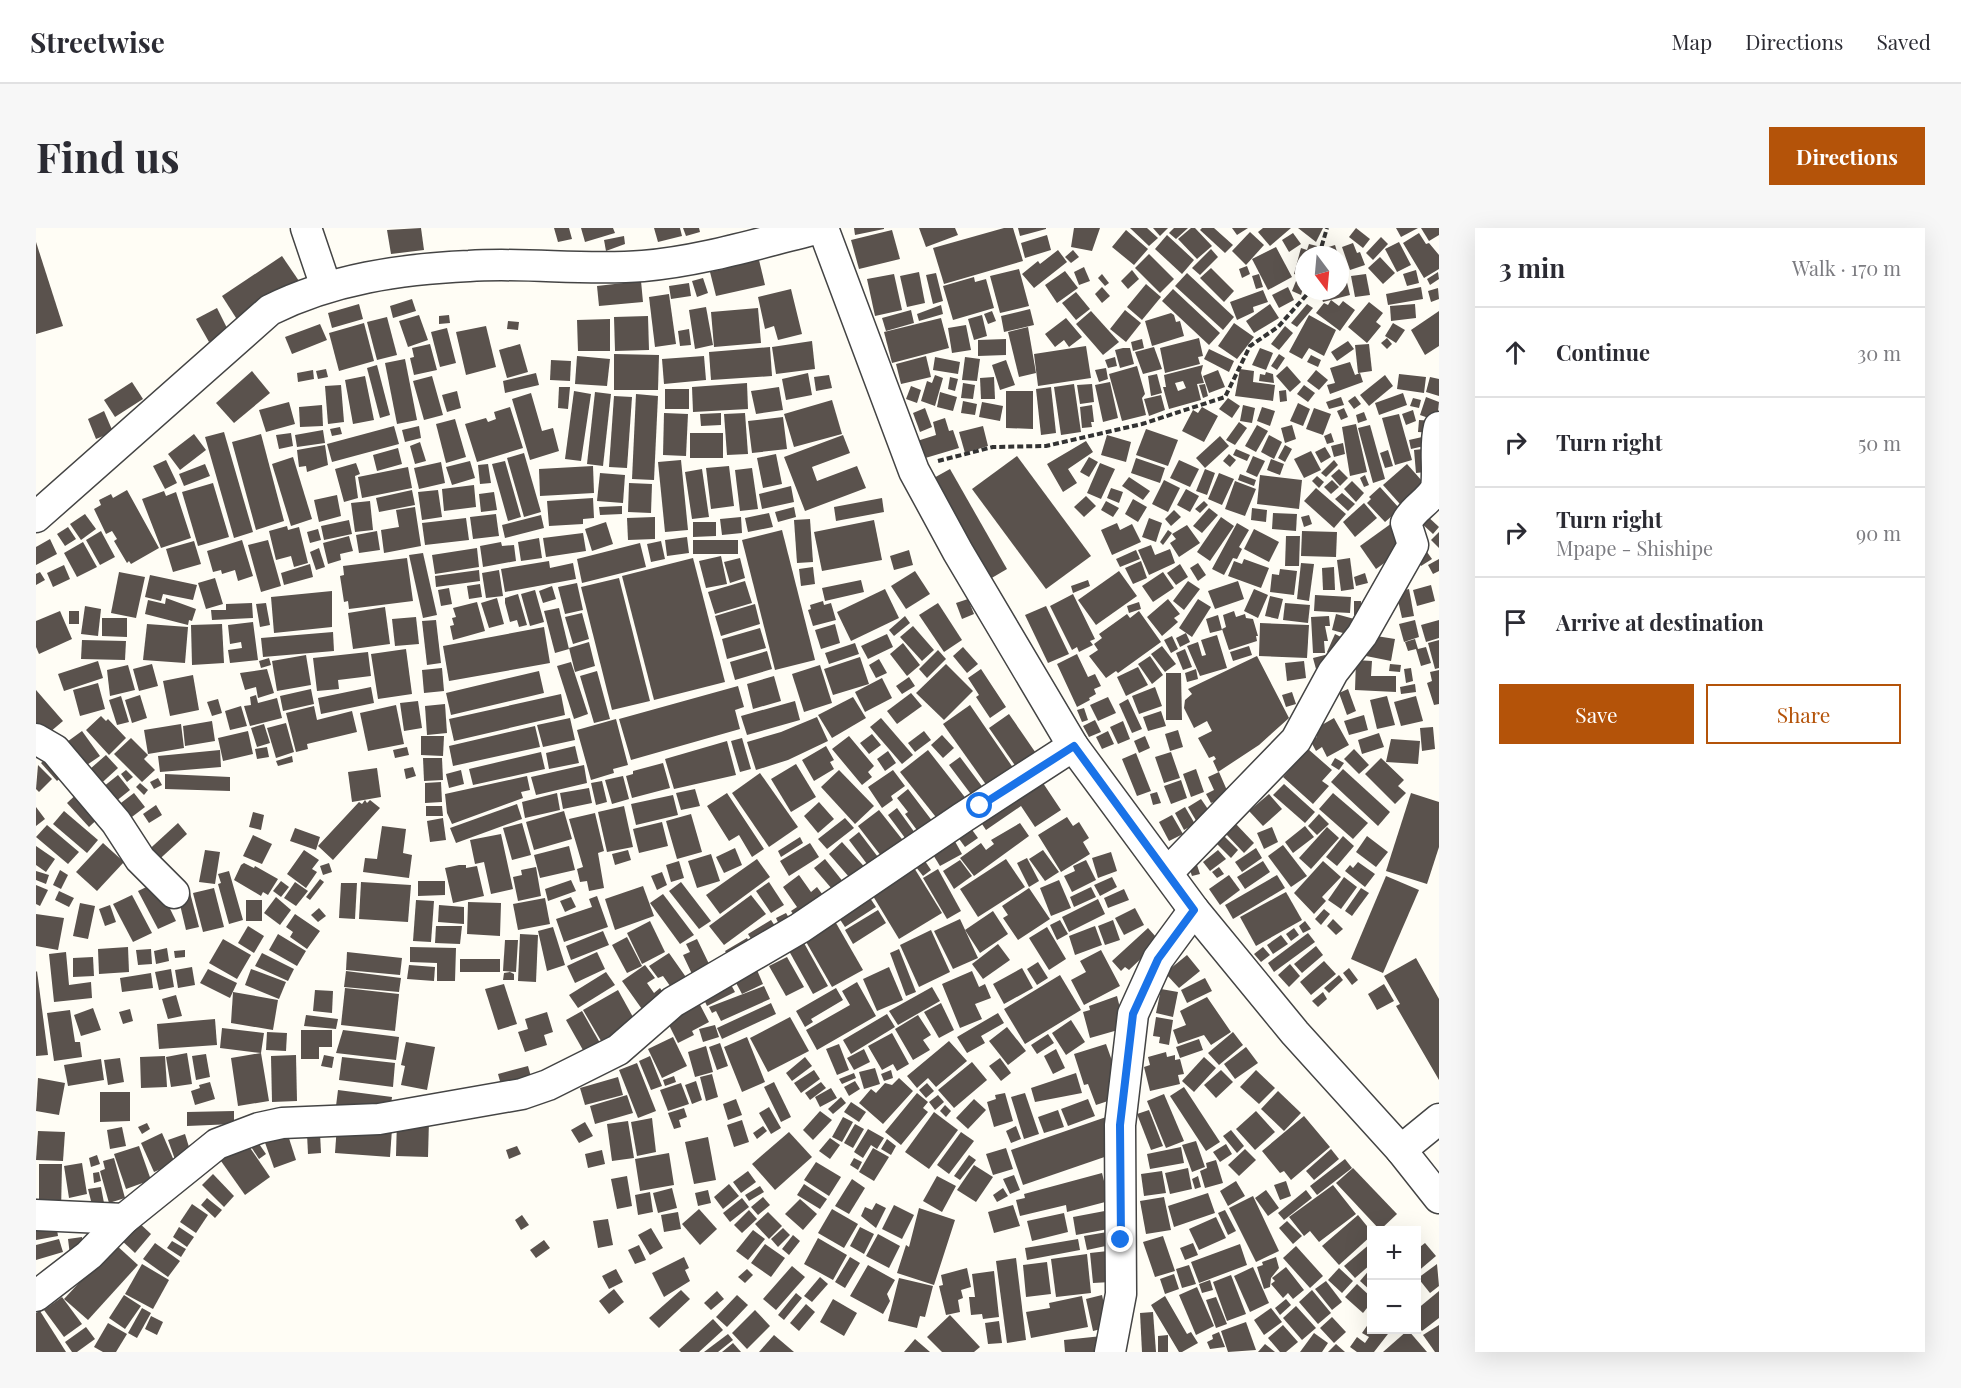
<!DOCTYPE html>
<meta charset="utf-8">
<style>
:root{--surface:#fff;--page:#f7f7f7;--text:#2b2b33;--muted:#7c7c81;--line:#e1e1e2;--accent:#b45309}
body{margin:0;font-family:"Playfair Display",serif;background:var(--page);color:var(--text)}
.controls{position:absolute;right:18px;bottom:18px;display:grid;overflow:hidden;border-radius:0px;box-shadow:0 6px 24px #0002}
.controls button{width:54px;height:54px;display:grid;place-items:center;padding:0;border:0;border-bottom:2px solid var(--line);background:var(--surface);color:var(--text);font:30px sans-serif}
.compass{position:absolute;left:1259px;top:18px;width:54px;height:54px;border-radius:50%;background:var(--surface);box-shadow:0 6px 24px #0002;rotate:164deg}
.stop{position:absolute;width:18px;height:18px;margin:-14px;border:4px solid #1a73e8;border-radius:50%;background:#fff}
.stop.end{background:#1a73e8;border-color:#fff;box-shadow:0 2px 6px #0008}
.list{margin:0;padding:0;list-style:none}
h2{display:flex;justify-content:space-between;align-items:center;height:78px;margin:0;padding:0 24px;font-size:26px}
h2 small{font-size:20px;font-weight:400;color:var(--muted)}
.list li{display:grid;grid-template-columns:39px 1fr auto;gap:18px;align-items:center;box-sizing:border-box;height:90px;padding:0 24px;border-top:2px solid var(--line)}
.list b{display:block;font-size:22px;white-space:nowrap}
.list p{margin:0;font-size:20px;white-space:nowrap;color:var(--muted)}
.list em{font-size:20px;font-style:normal;color:var(--muted)}
.actions{display:flex;gap:12px;padding:18px 24px}
.actions a{flex:1;padding:14px 0;border:2px solid var(--accent);border-radius:0px;text-align:center;font-size:21px;color:var(--accent)}
.actions .main{background:var(--accent);color:#fff}
.icon{flex:none;width:33px;height:33px;fill:none;stroke:currentColor;stroke-width:2;stroke-linecap:round;stroke-linejoin:round}
.map{position:relative;flex:none;width:1403px;height:1124px;overflow:hidden;border-radius:0px}
header{display:flex;align-items:center;gap:36px;box-sizing:border-box;height:84px;padding:0 30px;background:var(--surface);border-bottom:2px solid var(--line)}
header strong{font-size:28px}
nav{display:flex;gap:33px;margin-inline-start:auto;font-size:21px}
.intro{display:flex;align-items:center;justify-content:space-between;box-sizing:border-box;height:144px;padding:0 36px}
h1{margin:0;font-size:42px}
.button{padding:15px 27px;border-radius:0px;background:var(--accent);color:#fff;font-size:21px;font-weight:700}
main{display:flex;gap:36px;padding:0 36px}
aside{flex:1;background:var(--surface);border-radius:0px;box-shadow:0 6px 24px #0002}
.map>svg:first-child{display:block}
.building{fill:#5a524d;fill-rule:evenodd}
.lines{fill:none;stroke-linecap:round;stroke-linejoin:round}
.minor-casing{stroke:#444;stroke-width:33}
.path{stroke:#333;stroke-width:4;stroke-dasharray:6 3;stroke-linecap:butt}
.minor{stroke:#fff;stroke-width:30}
.route{stroke:#1a73e8;stroke-width:8}
</style>
<header>
<strong>Streetwise</strong>
<nav><a>Map</a><a>Directions</a><a>Saved</a></nav>
</header>
<div class="intro"><h1>Find us</h1><a class="button">Directions</a></div>
<main>
<div class="map">
<svg width="1403" height="1124" viewBox="0 0 1403 1124">
<rect width="100%" height="100%" fill="#fffdf5"/>
<g class="building">
<path d="M385,0L388,22L355,26L351,2Z"/>
<path d="M518,0H533L536,11L522,14Z"/>
<path d="M545,0H577L579,5L549,14Z"/>
<path d="M618,0H644L646,8L622,14Z"/>
<path d="M647,0H663L664,4L650,8Z"/>
<path d="M818,0H848V1L819,7Z"/>
<path d="M883,0H919L922,7L890,19Z"/>
<path d="M968,0H977L987,33L908,56L897,20Z"/>
<path d="M982,0H1010V1L984,8Z"/>
<path d="M1038,0H1064L1056,23L1035,19Z"/>
<path d="M1094,0H1111L1122,10L1113,18Z"/>
<path d="M1117,0H1132L1124,8Z"/>
<path d="M1138,0H1152L1140,11L1133,5Z"/>
<path d="M1155,0H1159L1176,18L1161,31L1142,11Z"/>
<path d="M1166,0H1178L1197,17L1189,25L1164,2Z"/>
<path d="M1196,0H1212L1201,7Z"/>
<path d="M1227,0H1255L1234,18L1222,4Z"/>
<path d="M1262,0H1287L1280,14Z"/>
<path d="M1320,0L1334,11L1327,20L1313,9Z"/>
<path d="M1360,0H1382L1365,9Z"/>
<path d="M1385,0H1403V7L1393,13Z"/>
<path d="M856,2L864,31L823,41L815,12Z"/>
<path d="M1090,2L1112,21L1098,37L1076,19Z"/>
<path d="M1214,4L1228,17L1210,37L1196,23Z"/>
<path d="M1257,5L1265,16L1253,24L1246,12Z"/>
<path d="M1383,5L1390,16L1393,15L1403,27V41L1388,50L1367,15Z"/>
<path d="M1011,7L1015,22L989,30L985,15Z"/>
<path d="M1131,7L1158,32L1146,46L1119,21Z"/>
<path d="M588,8L589,16L570,23L568,12Z"/>
<path d="M1345,9L1352,16L1337,32L1330,25Z"/>
<path d="M0,14L27,98L0,106Z"/>
<path d="M1363,14L1375,37L1361,44L1349,21Z"/>
<path d="M1317,15L1321,25L1324,24L1329,37L1314,42L1306,19Z"/>
<path d="M1273,16L1281,18L1278,27H1268V49L1258,46L1265,20L1271,22Z"/>
<path d="M1299,17L1302,27H1287L1286,21Z"/>
<path d="M1240,19L1256,49L1232,62L1216,31Z"/>
<path d="M1175,21L1182,29L1164,47L1156,40Z"/>
<path d="M1022,22L1031,34L998,60L986,46L1002,33L1004,36Z"/>
<path d="M1037,22L1043,29L1035,35L1029,29Z"/>
<path d="M1113,26L1138,51L1124,65L1099,40Z"/>
<path d="M246,28L263,53L202,93L186,68Z"/>
<path d="M1344,29L1359,45L1347,56L1332,40Z"/>
<path d="M723,32L729,57L680,68L674,44Z"/>
<path d="M1211,38L1214,46L1206,50L1203,41Z"/>
<path d="M1048,39L1054,53L1043,57L1038,44Z"/>
<path d="M1175,40L1198,63L1188,74L1164,50Z"/>
<path d="M983,41L993,78L964,85L954,48Z"/>
<path d="M1096,42L1103,51L1092,61L1085,53Z"/>
<path d="M1308,42L1314,67L1287,74L1284,63H1304V43Z"/>
<path d="M1380,42L1383,55L1371,58L1367,46Z"/>
<path d="M1029,43L1042,60L1021,75L1009,57Z"/>
<path d="M883,44L889,75L871,79L864,48Z"/>
<path d="M1402,44L1403,51L1394,57L1391,51Z"/>
<path d="M900,45L907,73L897,76L890,47Z"/>
<path d="M1151,45L1198,89L1187,102L1139,58Z"/>
<path d="M858,46L866,82L839,88L831,51Z"/>
<path d="M1066,46L1073,55L1069,58L1062,50Z"/>
<path d="M1223,46L1227,59L1220,61L1216,48Z"/>
<path d="M1330,46L1334,67L1319,69L1315,48Z"/>
<path d="M938,49L939,54L950,51L958,80L917,92L907,58Z"/>
<path d="M667,50L672,65L661,69L656,53Z"/>
<path d="M605,53L607,74L563,78L561,58Z"/>
<path d="M1260,53L1268,57L1265,67L1256,63Z"/>
<path d="M653,55L655,68L635,71L633,58Z"/>
<path d="M1110,56L1125,69L1106,92L1091,79Z"/>
<path d="M1066,59L1074,68L1066,75L1059,66Z"/>
<path d="M1252,59L1258,72L1243,80L1236,67Z"/>
<path d="M1385,59L1387,71L1352,77L1350,66Z"/>
<path d="M1402,60L1403,71L1395,74L1392,63Z"/>
<path d="M755,61L766,106L742,112L738,98L729,101L722,69Z"/>
<path d="M1137,61L1184,105L1173,117L1126,73Z"/>
<path d="M1227,62L1232,74L1217,79L1218,84L1201,92L1194,74Z"/>
<path d="M1040,64L1054,81L1040,92L1026,75Z"/>
<path d="M633,66L640,116L619,119L613,69Z"/>
<path d="M376,71L380,83L357,90L354,78Z"/>
<path d="M1295,72L1303,78L1307,73L1319,82L1304,103L1280,85L1288,75L1292,77Z"/>
<path d="M1333,74L1347,85L1340,94L1345,98L1331,115L1312,99Z"/>
<path d="M323,76L327,91L296,100L292,85Z"/>
<path d="M1234,76L1243,90L1218,105L1210,93Z"/>
<path d="M1271,76L1277,80L1261,99L1255,95Z"/>
<path d="M1379,76L1380,90L1355,93L1354,78Z"/>
<path d="M905,77L907,86L883,93L881,86Z"/>
<path d="M670,79L677,117L659,121L653,82Z"/>
<path d="M181,80L193,104L173,114L160,91Z"/>
<path d="M722,80L725,115L678,119L675,84Z"/>
<path d="M994,81L998,97L968,104L965,88Z"/>
<path d="M875,82L878,95L850,103L846,90Z"/>
<path d="M1089,82L1105,95L1090,114L1074,101Z"/>
<path d="M956,83L960,93L952,96L948,86Z"/>
<path d="M1055,83L1083,114L1067,127L1040,96Z"/>
<path d="M1403,83V118L1389,127L1375,102Z"/>
<path d="M1135,85L1138,87L1140,94L1144,93L1148,108L1116,118L1109,93Z"/>
<path d="M383,87L392,112L372,119L363,93Z"/>
<path d="M413,87L414,95L403,96V88Z"/>
<path d="M946,87L951,108L938,112L932,91Z"/>
<path d="M1273,87L1300,102L1288,128L1273,120L1266,131L1253,124Z"/>
<path d="M612,88L613,122L579,123L578,89Z"/>
<path d="M351,89L361,127L341,132L331,94Z"/>
<path d="M905,90L913,120L856,135L848,104Z"/>
<path d="M1030,90L1046,109L1033,119L1028,112L1019,119L1009,106Z"/>
<path d="M574,91V123H542L541,92Z"/>
<path d="M472,93L483,94L482,102L471,101Z"/>
<path d="M328,95L338,133L303,143L293,105Z"/>
<path d="M1198,95L1218,109L1201,131L1182,118Z"/>
<path d="M1357,95L1369,102L1360,115L1349,108Z"/>
<path d="M284,96L291,112L256,126L249,109Z"/>
<path d="M930,97L935,122L916,125L912,100Z"/>
<path d="M450,98L460,139L430,147L420,104Z"/>
<path d="M1249,98L1257,105L1243,122L1235,116Z"/>
<path d="M992,99L1000,145L983,149L972,104Z"/>
<path d="M411,100L420,135L404,139L395,104Z"/>
<path d="M653,101L655,117L644,118L642,103Z"/>
<path d="M1163,110L1167,128L1162,129L1164,136L1129,145L1124,120Z"/>
<path d="M1351,110L1356,116L1351,121L1345,115Z"/>
<path d="M970,111V127L942,128V112Z"/>
<path d="M1106,111L1108,120L1097,123L1095,114Z"/>
<path d="M776,113L779,141L740,146L736,119Z"/>
<path d="M1312,113L1318,121L1301,133L1295,124Z"/>
<path d="M394,116L401,142L378,147L374,130L378,129L376,120Z"/>
<path d="M484,116L492,144L471,150L463,122Z"/>
<path d="M1333,116L1336,143L1322,145L1319,117Z"/>
<path d="M1050,118L1055,150L1002,158L998,126Z"/>
<path d="M734,119L736,148L675,152L673,124Z"/>
<path d="M1118,119L1126,141L1107,146L1099,124Z"/>
<path d="M1087,120H1094L1098,136L1084,140L1079,122Z"/>
<path d="M1224,120L1237,125L1230,142L1216,137Z"/>
<path d="M1173,121L1198,133L1193,144L1168,131Z"/>
<path d="M578,126L623,127L622,162H578Z"/>
<path d="M1243,126L1249,130L1241,142L1235,138Z"/>
<path d="M1275,127L1285,132L1282,139L1271,134Z"/>
<path d="M541,128L574,131L571,158L539,156Z"/>
<path d="M668,128L670,152L628,156L626,131Z"/>
<path d="M890,128L895,149L865,156L860,136Z"/>
<path d="M899,129L924,134L922,146L897,142Z"/>
<path d="M929,129L944,131L941,153L926,152Z"/>
<path d="M1079,129L1081,138L1072,140L1069,132Z"/>
<path d="M369,131L381,192L361,196L349,135Z"/>
<path d="M515,132L535,133L534,153L514,152Z"/>
<path d="M970,132L979,157L964,162L956,137Z"/>
<path d="M1314,134L1319,147L1324,145L1327,154L1294,166L1291,157L1299,155L1294,140Z"/>
<path d="M341,137L354,187L344,190L331,140Z"/>
<path d="M1167,137L1165,145L1168,155L1161,156L1165,172L1133,181L1127,159H1130L1128,147ZM1147,153L1150,160L1142,163L1139,155Z"/>
<path d="M1101,138L1109,166L1106,170L1110,187L1086,193L1073,146Z"/>
<path d="M1251,138L1265,154L1254,164L1240,148Z"/>
<path d="M1070,140L1072,151L1063,154L1059,142Z"/>
<path d="M290,141L292,149L282,151L280,143Z"/>
<path d="M1204,141L1218,143L1217,154L1239,157L1237,173L1199,168Z"/>
<path d="M277,142L278,151L262,154L261,145Z"/>
<path d="M1182,142L1189,159L1173,165L1167,148Z"/>
<path d="M1280,142L1292,152L1283,162L1271,153Z"/>
<path d="M216,143L234,165L198,195L180,175Z"/>
<path d="M1230,144L1237,146L1238,155L1223,153L1224,146L1229,147Z"/>
<path d="M500,145L503,157L469,165L467,153Z"/>
<path d="M772,145L776,167L750,172L746,151Z"/>
<path d="M1121,146L1126,165L1115,168L1112,148Z"/>
<path d="M1363,146L1390,149L1388,165L1361,161Z"/>
<path d="M793,147L796,160L780,163L778,149Z"/>
<path d="M899,147L907,150L899,178L885,173L891,153L896,155Z"/>
<path d="M1349,147L1357,158L1333,178L1324,167Z"/>
<path d="M329,148L338,192L317,196L309,152Z"/>
<path d="M396,148L407,187L388,192L377,153Z"/>
<path d="M914,149L922,151L919,163L912,161Z"/>
<path d="M958,149L959,171H945L944,150Z"/>
<path d="M1394,149L1403,151V168L1390,164Z"/>
<path d="M96,154L107,171L79,189L68,172Z"/>
<path d="M1074,154L1082,190L1067,194L1059,157Z"/>
<path d="M711,155L712,181L657,184L656,159Z"/>
<path d="M927,155L939,157L937,171L925,170Z"/>
<path d="M1038,156L1045,204L1025,207L1018,159Z"/>
<path d="M1056,156L1058,174L1044,176L1041,157Z"/>
<path d="M1169,156L1172,168L1167,170L1163,157Z"/>
<path d="M305,157L308,194L292,196L289,158Z"/>
<path d="M1268,157L1279,165L1272,174L1261,166Z"/>
<path d="M875,158L885,162L881,175L870,171Z"/>
<path d="M523,159H534L532,181L522,180Z"/>
<path d="M743,159L747,182L720,186L715,163Z"/>
<path d="M1015,159L1020,205L1005,207L1000,161Z"/>
<rect x="629" y="161" width="24" height="20"/>
<path d="M1250,162L1251,173L1244,174L1243,163Z"/>
<path d="M421,163L425,180L411,184L406,167Z"/>
<path d="M538,163L555,166L545,233L529,231Z"/>
<path d="M970,163H997V201L970,200Z"/>
<path d="M559,164L575,166L567,238L551,236Z"/>
<path d="M904,164L921,169L917,183L901,179Z"/>
<path d="M495,165L506,203L517,200L523,223L494,232L476,171Z"/>
<path d="M1367,165L1371,177L1343,187L1339,175Z"/>
<path d="M600,166L622,168L618,252L596,251Z"/>
<path d="M1125,167L1129,182L1113,188L1108,171Z"/>
<path d="M578,168L596,169L591,240L573,239Z"/>
<path d="M1319,168L1325,176L1318,181L1312,173Z"/>
<path d="M1305,169L1308,177L1293,181L1290,174Z"/>
<path d="M1390,169L1403,174L1401,193L1384,187Z"/>
<path d="M1192,170L1204,178L1196,190L1183,181Z"/>
<path d="M1377,170L1385,172L1383,180L1374,178Z"/>
<path d="M796,172L806,206L758,219L748,186Z"/>
<path d="M927,173L941,176L939,187L925,185Z"/>
<path d="M253,174L259,196L230,204L223,182Z"/>
<path d="M946,174L967,178L964,193L943,189Z"/>
<path d="M1262,175L1274,181L1267,198L1254,193Z"/>
<path d="M286,177L287,198L264,199L263,179Z"/>
<path d="M1056,177L1058,194H1055L1056,199L1046,200L1044,179Z"/>
<path d="M1207,177L1219,180L1216,195L1204,193Z"/>
<path d="M474,179L487,220L441,234L429,196L450,190L452,194L460,191L458,184Z"/>
<path d="M1166,179L1182,188L1168,214L1146,203L1157,182L1162,185Z"/>
<path d="M1226,179L1239,183L1234,198L1221,193Z"/>
<path d="M889,180L896,199L884,204L877,185Z"/>
<path d="M1278,180L1295,186L1287,207L1270,201Z"/>
<path d="M1308,180L1312,189L1305,192L1301,183Z"/>
<path d="M1377,182L1380,193L1370,197L1366,186Z"/>
<path d="M68,183L77,204L60,211L52,191Z"/>
<path d="M1328,184L1331,192L1322,195L1320,187Z"/>
<path d="M628,185L652,186L650,228L627,227Z"/>
<path d="M685,185V197L665,198L664,186Z"/>
<path d="M709,185L712,226L691,227L688,186Z"/>
<path d="M1363,186L1376,232L1359,237L1346,190Z"/>
<path d="M747,189L751,221L716,225L712,193Z"/>
<path d="M909,190L913,203L917,202L923,220L886,231L881,213L900,207L897,194Z"/>
<path d="M419,191L430,229L410,235L400,196Z"/>
<path d="M1383,192L1398,193L1397,205L1382,204Z"/>
<path d="M1203,194L1211,200L1199,217L1190,212Z"/>
<path d="M1320,196L1331,244L1314,248L1306,199Z"/>
<path d="M1221,197L1232,203L1220,224L1209,218Z"/>
<path d="M1256,197L1260,211L1249,215L1245,200Z"/>
<path d="M1334,197L1349,251L1337,255L1322,200Z"/>
<path d="M358,198L363,216L296,234L291,216Z"/>
<path d="M383,198L385,210L369,214L366,202Z"/>
<path d="M947,198L952,218L929,225L923,204Z"/>
<path d="M304,199L306,206L296,208L294,201Z"/>
<path d="M1110,201L1142,212L1132,238L1100,227Z"/>
<path d="M287,202L289,215L261,219L259,207Z"/>
<path d="M188,204L217,304L198,310L169,209Z"/>
<path d="M255,205L257,218L243,221L240,207Z"/>
<rect x="654" y="205" width="33" height="25"/>
<path d="M1295,205L1298,214L1291,216L1288,208Z"/>
<path d="M158,206L170,222L144,242L132,226Z"/>
<path d="M225,206L248,293L220,302L196,214Z"/>
<path d="M807,207L814,225L776,239L781,253L821,238L830,260L769,283L748,229Z"/>
<path d="M1071,207L1095,214L1090,234L1065,227Z"/>
<path d="M1233,207L1246,214L1238,231L1225,224Z"/>
<path d="M1395,207L1397,216L1375,221L1373,212Z"/>
<path d="M1184,208L1193,218L1169,240L1160,230Z"/>
<path d="M1050,213L1057,224L1032,241L1041,255L1027,264L1011,236Z"/>
<path d="M384,214L390,233L379,236L374,218Z"/>
<path d="M1307,215L1309,226L1298,229L1295,218Z"/>
<path d="M289,217L292,237L271,244L270,238L263,239L261,222Z"/>
<path d="M1249,217L1256,221L1249,234L1242,230Z"/>
<path d="M1289,219L1295,229L1285,235L1279,224Z"/>
<path d="M362,220L366,236L341,243L337,227Z"/>
<path d="M1396,220L1399,243L1380,245L1378,222Z"/>
<path d="M1200,221L1214,227L1211,233L1197,227Z"/>
<path d="M1352,222L1357,238L1349,240L1344,225Z"/>
<path d="M1275,223L1285,242L1268,250L1258,231Z"/>
<path d="M488,225L505,284L488,289L471,230Z"/>
<path d="M740,226L746,256L727,260L721,230Z"/>
<path d="M1193,226L1200,232L1194,239L1187,233Z"/>
<path d="M981,228L1055,328L1010,361L936,261Z"/>
<path d="M1217,228L1229,233L1221,249L1210,244Z"/>
<path d="M257,229L276,291L255,298L236,236Z"/>
<path d="M1053,229L1062,234L1053,249L1044,244Z"/>
<path d="M1100,230L1129,240L1124,255L1095,245Z"/>
<path d="M1235,231L1248,236L1244,247L1231,242Z"/>
<path d="M130,232L141,255L129,261L117,238Z"/>
<path d="M645,232L652,302L629,304L622,234Z"/>
<path d="M1143,232L1163,241L1154,259L1134,250Z"/>
<path d="M1298,232L1302,237L1290,249L1285,245Z"/>
<path d="M434,233L439,250L416,257L410,239Z"/>
<path d="M469,233L485,289L472,293L456,236Z"/>
<path d="M405,234L409,255L383,261L378,240Z"/>
<path d="M320,235L324,246L319,248L322,270L308,274L299,241Z"/>
<path d="M1064,235L1079,241L1065,271L1051,265Z"/>
<path d="M169,236L174,248L148,258L143,246Z"/>
<path d="M452,236L455,255L444,256L442,237Z"/>
<path d="M1371,236L1394,262L1371,284L1347,257Z"/>
<path d="M557,238L558,265L504,268L503,241Z"/>
<path d="M693,238L698,278L675,281L670,240Z"/>
<path d="M372,239L376,260L326,270L322,249Z"/>
<path d="M716,240L722,281L704,283L699,242Z"/>
<path d="M666,241L673,289L656,291L649,244Z"/>
<path d="M914,241L971,341L954,351L896,251Z"/>
<path d="M1169,241L1179,245L1171,267L1160,263Z"/>
<path d="M1303,241L1312,250L1304,258L1295,248Z"/>
<path d="M564,245L589,247L587,275L561,273Z"/>
<path d="M1183,245L1198,251L1186,277L1172,271Z"/>
<path d="M1204,246L1220,252L1218,258L1202,252Z"/>
<path d="M1224,247L1266,252L1263,281L1221,276Z"/>
<path d="M1329,247L1333,257L1328,259L1324,250Z"/>
<path d="M1281,248L1288,254L1283,260L1276,253Z"/>
<path d="M1093,249L1114,263L1107,272L1086,258Z"/>
<path d="M1128,252L1144,260L1132,284L1116,276Z"/>
<path d="M1296,252L1303,259L1295,266L1288,259Z"/>
<path d="M1199,253L1220,261L1209,288L1189,281Z"/>
<path d="M1316,253L1328,265L1320,274L1308,261Z"/>
<path d="M177,255L193,309L162,318L146,264Z"/>
<path d="M593,255L616,256L615,285L592,284Z"/>
<path d="M438,257L440,279L408,283L406,261Z"/>
<path d="M755,258L758,274L726,281L723,266Z"/>
<path d="M1344,259L1364,281L1349,294L1331,275L1335,271L1333,269Z"/>
<path d="M1075,260L1087,264L1083,275L1071,270Z"/>
<path d="M1280,260L1310,286L1298,300L1268,273Z"/>
<path d="M1150,261L1163,268L1154,284L1141,277Z"/>
<path d="M91,262L123,320L95,336L93,333L91,335L78,313L81,311L76,303L70,306L58,281L65,277L63,272L75,266L77,270Z"/>
<path d="M376,262L379,277L343,284L340,270Z"/>
<path d="M402,262L406,289L386,292L382,264Z"/>
<path d="M128,263L130,268L140,264L155,310L125,320L106,271Z"/>
<path d="M458,264L461,282L445,284L443,266Z"/>
<path d="M1306,265L1319,276L1312,283L1299,271Z"/>
<path d="M301,267L305,288L283,294L278,272Z"/>
<path d="M1050,268L1060,278L1048,289L1038,279Z"/>
<path d="M557,270L558,290L547,291V296L513,298L511,273Z"/>
<path d="M846,270L848,284L800,293L798,279Z"/>
<path d="M1097,271L1111,279L1102,294L1089,286Z"/>
<path d="M334,273L337,302L319,304L315,275Z"/>
<path d="M1070,273L1083,280L1077,289L1065,282Z"/>
<path d="M1168,273L1172,277L1164,285L1159,281Z"/>
<path d="M1328,275L1341,290L1319,309L1307,294Z"/>
<path d="M586,278V286L564,287L563,279Z"/>
<path d="M379,279L385,318L348,325L345,302L363,299L360,282Z"/>
<path d="M758,279L760,289L742,294L739,284Z"/>
<path d="M1173,280L1182,287L1166,305L1157,298Z"/>
<path d="M1216,280L1231,282L1230,294L1215,292Z"/>
<path d="M1138,282L1145,289L1135,298L1129,291Z"/>
<path d="M733,285L737,299L712,304L709,290Z"/>
<path d="M1237,285L1261,286L1260,303L1236,301Z"/>
<path d="M49,286L60,301L45,312L34,296Z"/>
<path d="M460,286L463,308L437,311L434,289Z"/>
<path d="M1389,286L1403,299L1397,306L1383,293Z"/>
<path d="M505,287L508,300L469,310L466,297Z"/>
<path d="M1273,287L1276,296L1268,299L1265,289Z"/>
<path d="M619,289V311L592,312L591,290Z"/>
<path d="M705,289L706,305L686,307L684,291Z"/>
<path d="M1185,289L1198,298L1174,333L1161,324Z"/>
<path d="M430,290L433,312L389,317L386,295Z"/>
<path d="M1113,290L1126,295L1120,314L1106,309Z"/>
<path d="M774,291L777,334L761,335L758,292Z"/>
<path d="M313,292L316,306L288,312L285,298Z"/>
<path d="M838,292L846,332L786,343L778,304Z"/>
<path d="M570,294L577,316L556,323L549,301Z"/>
<path d="M657,294H680V308L657,309Z"/>
<path d="M1081,295L1084,302L1096,296L1105,314L1076,327L1065,302Z"/>
<path d="M1201,295L1213,302L1203,319L1206,321L1201,331L1197,330L1188,347L1176,341Z"/>
<path d="M1356,295L1372,318L1340,341L1324,318Z"/>
<path d="M1151,297L1164,315L1143,329L1134,315L1140,311L1136,306Z"/>
<path d="M251,298L252,302L263,299L272,335L258,339L255,328L240,332L233,303Z"/>
<path d="M32,299L40,311L29,318L21,306Z"/>
<path d="M282,301L285,312L274,315L271,304Z"/>
<path d="M1218,301L1243,314L1233,334L1208,321Z"/>
<path d="M746,302L779,432L739,442L706,312Z"/>
<path d="M1132,302L1136,305L1127,317L1124,314Z"/>
<path d="M65,303L79,329L64,337L50,312Z"/>
<path d="M341,303L344,322L323,325L320,307Z"/>
<path d="M1266,303L1301,304L1300,329L1265,328Z"/>
<path d="M1403,304V320L1395,312Z"/>
<path d="M547,305L550,323L510,329L507,310Z"/>
<path d="M313,308L317,323L304,326L305,332L292,336L287,315Z"/>
<path d="M1250,308H1264L1263,338H1249Z"/>
<path d="M651,309L653,325L631,328L629,312Z"/>
<path d="M503,310L506,330L485,333L482,314Z"/>
<path d="M14,311L21,326L0,337V319Z"/>
<path d="M206,312L217,348L202,353L199,342L186,346L185,342L177,344L171,323Z"/>
<path d="M232,312L245,358L225,364L212,317Z"/>
<rect x="657" y="312" width="45" height="14"/>
<path d="M158,313L165,336L137,344L130,321Z"/>
<path d="M625,313L629,331L615,334L611,316Z"/>
<path d="M47,314L61,339L41,349L28,325Z"/>
<path d="M465,314L466,318L478,317L480,333L447,339L444,318Z"/>
<path d="M604,315L610,339L546,355L541,331Z"/>
<path d="M1115,317L1119,327L1134,321L1139,335L1113,347L1102,322Z"/>
<path d="M283,320L289,339L280,342L274,324Z"/>
<path d="M441,320L443,339L399,346L396,327Z"/>
<path d="M873,322L877,337L858,342L854,328Z"/>
<path d="M1100,322L1104,331L1084,339L1080,331Z"/>
<path d="M1391,324L1396,331L1385,338L1380,331Z"/>
<path d="M387,325L401,387L387,390L373,327Z"/>
<path d="M685,328L691,356L670,360L663,333Z"/>
<path d="M371,330L377,373L313,381L312,373L308,374L304,348L308,347L307,338Z"/>
<path d="M657,330L689,454L618,472L586,348Z"/>
<path d="M704,330L709,350L694,355L688,334Z"/>
<path d="M1314,330L1318,361L1305,363L1301,332Z"/>
<path d="M1208,331L1233,340L1225,360L1192,348L1198,333L1206,336Z"/>
<path d="M1403,331V343L1397,346L1392,337Z"/>
<path d="M513,333L514,340L537,335L540,351L469,364L465,341Z"/>
<path d="M1105,333L1111,350L1097,356L1089,340Z"/>
<path d="M1162,335L1170,347L1162,353L1154,340Z"/>
<path d="M1265,335L1278,336L1273,373L1261,371Z"/>
<path d="M274,336L277,349L248,357L245,345Z"/>
<path d="M1144,336L1152,349L1140,357L1131,345Z"/>
<path d="M28,337L34,351L17,359L11,345Z"/>
<path d="M777,339L779,356L765,358L763,341Z"/>
<path d="M1298,339L1299,362H1287L1286,340Z"/>
<path d="M1244,341L1261,343L1258,367L1234,364L1236,346L1243,347Z"/>
<path d="M443,342L444,353L400,359L399,348Z"/>
<path d="M463,342L467,368L450,370L446,345Z"/>
<path d="M879,343L894,366L870,381L855,358Z"/>
<path d="M1083,343L1101,368L1060,397L1042,372Z"/>
<path d="M4,344L9,352L0,357V346Z"/>
<path d="M83,344L109,349L100,390L75,385Z"/>
<path d="M1127,344L1138,360L1117,374L1106,358Z"/>
<path d="M1329,345L1332,355L1320,358L1318,349Z"/>
<path d="M114,347L161,357L157,372L127,366L125,373L109,369Z"/>
<path d="M179,350L187,376L170,381L162,355Z"/>
<path d="M583,350L614,473L576,482L545,359Z"/>
<path d="M825,352L828,364L789,373L786,360Z"/>
<path d="M1052,352L1054,358L1037,365L1035,358Z"/>
<path d="M709,353L716,375L679,386L672,364Z"/>
<path d="M1152,353L1164,361L1148,382L1137,373Z"/>
<path d="M1202,353L1208,371L1179,381L1172,363Z"/>
<path d="M541,355L547,382L529,386L522,359Z"/>
<path d="M444,356L446,369L433,371L431,358Z"/>
<path d="M1395,357L1399,373L1381,378L1377,362Z"/>
<path d="M516,358L520,371L507,375L503,363Z"/>
<path d="M413,360L416,376L405,378L402,362Z"/>
<path d="M849,361L863,390L815,413L801,384Z"/>
<path d="M1218,361L1232,367L1222,390L1208,383Z"/>
<path d="M1373,361L1378,388L1366,390L1360,364Z"/>
<path d="M499,362L508,394L494,398L485,366Z"/>
<path d="M296,363V399L238,405L235,369Z"/>
<path d="M482,366L491,397L483,399L481,392L474,394L469,375V370Z"/>
<path d="M1037,366L1059,411L1054,413L1057,417L1043,424L1041,419L1036,422L1014,378Z"/>
<path d="M1279,367L1315,369L1314,385L1278,383Z"/>
<path d="M1234,368L1247,371L1242,391L1229,388Z"/>
<path d="M130,370L160,381L156,393L153,392L152,397L109,386L112,372L129,376Z"/>
<path d="M461,370L468,396L453,400L445,375Z"/>
<path d="M932,371L938,386L926,391L920,375Z"/>
<path d="M1132,371L1144,386L1138,390L1142,394L1126,408L1111,389Z"/>
<path d="M1162,371L1175,379L1156,409L1143,400Z"/>
<path d="M787,373L788,377L795,375L800,392L777,398L772,382L775,381L774,377Z"/>
<rect x="1318" y="373" width="7" height="14"/>
<path d="M441,374L449,403L417,412L414,398L418,397L416,390L420,389L417,380Z"/>
<path d="M1103,374L1105,381L1093,385L1091,378Z"/>
<path d="M216,375L217,390L176,392L175,382H190V376Z"/>
<path d="M230,375L234,397L224,399L220,376Z"/>
<path d="M902,375L926,412L908,424L883,387Z"/>
<path d="M1249,375L1274,377L1272,395L1247,392Z"/>
<path d="M719,376L724,396L685,408L679,388Z"/>
<path d="M49,378L65,381L62,408L45,406Z"/>
<path d="M1010,378L1033,426L1012,435L989,387Z"/>
<path d="M349,379L354,416L317,421L312,385Z"/>
<path d="M523,380L533,421L519,425L508,383Z"/>
<path d="M24,383L36,411L3,426L0,419V393Z"/>
<rect x="33" y="383" width="10" height="13"/>
<path d="M1103,383L1125,414L1082,445L1080,443L1070,450L1053,428L1062,422L1058,416L1066,410L1063,406L1091,386L1094,390Z"/>
<path d="M1198,383L1200,389L1209,386L1210,390L1217,391L1222,408H1220L1221,413L1193,422L1186,401L1190,399L1187,387Z"/>
<path d="M546,385L553,411L537,416L529,389Z"/>
<path d="M1300,386L1322,392L1318,408L1296,402Z"/>
<path d="M1182,387L1186,402L1174,405L1170,391Z"/>
<path d="M869,388L874,395L858,408L853,402Z"/>
<path d="M1293,388L1294,398H1289L1292,413H1288L1289,425H1277L1275,389Z"/>
<path d="M380,389L383,416L359,418L356,391Z"/>
<path d="M66,390H91V409L66,408Z"/>
<path d="M400,392L405,435L391,437L386,393Z"/>
<path d="M1379,392L1383,409L1368,414L1363,396Z"/>
<path d="M1403,392V410L1390,414L1385,397Z"/>
<path d="M217,394L222,432L194,435L192,422L206,420L205,414L194,416L192,397Z"/>
<path d="M1224,395L1273,397L1271,430L1223,428Z"/>
<path d="M111,396L152,399L149,435L107,432Z"/>
<path d="M186,396L188,435L156,437L155,397Z"/>
<path d="M799,396L804,415L785,421L779,402Z"/>
<path d="M877,398L898,422L886,433L864,409Z"/>
<path d="M508,399L514,435L413,453L407,418Z"/>
<path d="M724,400L730,420L691,431L686,411Z"/>
<path d="M297,404L298,423L227,429L225,410Z"/>
<path d="M1150,405L1154,414L1144,419L1140,410Z"/>
<path d="M851,406L857,419L832,431L825,418Z"/>
<path d="M1299,406L1309,411L1300,429L1291,424Z"/>
<path d="M1181,407L1191,440L1164,448L1151,418L1162,414L1166,428L1170,427L1165,412Z"/>
<path d="M1334,407L1359,411L1355,433L1330,428Z"/>
<path d="M1136,408L1142,421L1135,425L1128,412Z"/>
<path d="M1379,411L1382,421L1390,419L1395,435L1385,438L1380,421L1372,423L1369,414Z"/>
<path d="M46,412L90,413L89,432L45,431Z"/>
<path d="M1403,412V440L1399,441L1392,415Z"/>
<path d="M553,414L559,438L539,444L533,420Z"/>
<path d="M819,415L823,426L793,436L789,425Z"/>
<path d="M867,415L884,437L871,448L854,426Z"/>
<path d="M1126,418L1140,436L1129,444L1115,426Z"/>
<path d="M1213,418L1216,427L1197,433L1194,424Z"/>
<path d="M927,419L942,436L931,445L917,428Z"/>
<path d="M370,421L376,466L342,471L335,426Z"/>
<path d="M1149,421L1156,439L1147,442L1140,425Z"/>
<path d="M902,422L910,431L891,450L883,441Z"/>
<path d="M731,423L736,441L699,452L694,434Z"/>
<path d="M332,424L335,448L302,452L303,461L281,463L277,430Z"/>
<path d="M1041,426L1052,449L1059,446L1065,458L1058,461L1060,466L1053,470L1054,472L1041,479L1021,436Z"/>
<path d="M270,427L275,457L241,463L236,433Z"/>
<path d="M1289,427L1291,438L1280,441L1277,430Z"/>
<path d="M1114,428L1127,447L1116,456L1102,436Z"/>
<path d="M1221,428L1253,490L1223,517L1182,544L1177,533L1180,531L1178,528L1173,530L1162,510L1176,503L1171,493L1158,500L1148,480L1149,472L1156,466L1152,461Z"/>
<path d="M824,429L833,456L797,467L788,441Z"/>
<path d="M233,430L235,437L225,440L223,433Z"/>
<path d="M843,431L851,445L840,450L833,437Z"/>
<path d="M1320,432L1336,433L1335,448H1360V464L1319,462Z"/>
<path d="M62,433L67,450L28,463L22,446Z"/>
<path d="M1268,433L1270,450L1251,453L1249,435Z"/>
<path d="M535,434L552,486L538,491L521,438Z"/>
<path d="M116,436L122,458L103,463L97,441Z"/>
<path d="M910,436L937,463L908,492L880,465Z"/>
<path d="M1354,436L1365,437L1364,444L1353,443Z"/>
<path d="M92,437L99,462L74,468L71,442Z"/>
<path d="M784,437L796,475L768,484L756,446Z"/>
<path d="M1102,439L1112,457L1090,468L1081,449Z"/>
<path d="M406,440L408,463L388,465L386,442Z"/>
<path d="M1375,440L1377,453L1370,455L1368,441Z"/>
<path d="M231,441L238,465L222,470L220,459L209,462L204,445Z"/>
<path d="M945,441L970,479L954,490L940,469L943,467L932,450Z"/>
<path d="M1160,441L1162,451L1151,454L1149,445Z"/>
<path d="M1403,442V476L1398,477L1391,455L1396,453L1394,444Z"/>
<path d="M503,443L508,465L415,487L410,465Z"/>
<path d="M561,443L574,491L558,495L544,448Z"/>
<path d="M1130,445H1145L1146,492H1130Z"/>
<path d="M157,447L163,482L134,488L127,453Z"/>
<path d="M738,448L745,473L717,481L711,456Z"/>
<path d="M873,449L879,458L866,466L860,458Z"/>
<path d="M846,450L856,470L829,484L819,464Z"/>
<path d="M62,455L69,481L44,488L37,462Z"/>
<path d="M1379,456L1380,464L1365,466L1364,459Z"/>
<path d="M702,458L708,479L699,482L704,501L595,532L583,491Z"/>
<path d="M335,459L338,475L285,486L282,470Z"/>
<path d="M1119,459L1126,478L1103,486L1096,468Z"/>
<path d="M275,461L278,476L247,483L244,468Z"/>
<path d="M1312,461L1320,483L1311,487L1303,465Z"/>
<path d="M0,462L27,493L7,510L0,502Z"/>
<path d="M1256,464L1260,476L1250,479L1246,467Z"/>
<path d="M875,465L886,478L861,496L851,483Z"/>
<path d="M525,466L529,487L418,513L413,491Z"/>
<path d="M104,467L111,490L96,495L89,472Z"/>
<path d="M220,467L222,475L241,470L246,490L214,498L208,478L215,477L214,469Z"/>
<path d="M85,468L93,494L81,497L73,472Z"/>
<path d="M1351,468L1359,497L1341,501L1334,472Z"/>
<path d="M1380,468L1387,493L1365,498L1358,474Z"/>
<path d="M817,469L830,490L796,510L782,487Z"/>
<path d="M1072,469L1080,485L1062,493L1054,477Z"/>
<path d="M182,471L186,485L176,488L171,474Z"/>
<path d="M1092,471L1106,501L1096,505L1083,476Z"/>
<path d="M382,473L386,500L368,503L364,475Z"/>
<path d="M759,473L764,492L711,507L705,488Z"/>
<path d="M409,476L411,505L391,507L389,478Z"/>
<path d="M360,477L368,516L332,523L324,485Z"/>
<path d="M934,477L982,547L956,565L907,496Z"/>
<path d="M205,478L211,498L194,502L189,483Z"/>
<path d="M278,478L281,492L316,483L321,504L271,516L272,521L260,524L250,485Z"/>
<path d="M1048,480L1052,492L1046,494L1041,482Z"/>
<path d="M1125,483L1130,498L1112,503L1107,489Z"/>
<path d="M973,486L1004,531L985,546L953,500Z"/>
<path d="M1328,487L1332,502L1313,507L1308,493Z"/>
<path d="M65,488L70,493L72,491L90,510L73,527L50,502Z"/>
<path d="M781,489L792,513L752,532L720,542L711,514L745,504Z"/>
<path d="M534,490L539,512L507,519L501,497Z"/>
<path d="M845,490L877,527L866,536L834,499Z"/>
<path d="M1298,490L1313,517L1291,529L1286,519L1280,523L1274,512L1281,509L1277,502Z"/>
<path d="M580,491L592,537L577,541L578,545L555,552L541,502Z"/>
<path d="M1059,492L1065,504L1053,509L1047,498Z"/>
<path d="M176,493L179,513L149,518L147,498Z"/>
<path d="M1087,493L1094,511L1082,516L1074,499Z"/>
<path d="M250,495L258,524L240,530L231,500Z"/>
<path d="M145,496L148,520L112,526L108,502Z"/>
<path d="M228,496L234,515L221,519L215,500Z"/>
<path d="M499,498L504,519L417,538L413,518Z"/>
<path d="M1397,499L1399,521L1386,523L1384,500Z"/>
<path d="M1142,502L1147,519L1134,523L1129,506Z"/>
<path d="M46,503L64,528L42,543L24,519Z"/>
<path d="M212,503L217,526L187,533L182,510Z"/>
<path d="M888,503L895,512L879,524L872,515Z"/>
<path d="M1072,503L1078,516L1066,521L1060,509Z"/>
<path d="M1343,505L1348,519L1326,526L1322,512Z"/>
<path d="M836,506L845,517L833,526L824,515Z"/>
<path d="M906,507L918,520L907,530L895,517Z"/>
<path d="M385,508H408L407,528L385,527Z"/>
<path d="M813,508L838,538L832,544L836,549L826,557L796,521Z"/>
<path d="M1109,508L1114,520L1103,525L1098,513Z"/>
<path d="M95,510L112,527L108,531L119,542L106,554L78,526Z"/>
<path d="M706,510L715,541L704,544L695,513Z"/>
<path d="M1355,511L1384,513L1382,536L1350,534Z"/>
<path d="M691,513L700,547L638,561L629,531Z"/>
<path d="M539,518L543,535L513,541L510,525Z"/>
<path d="M790,518L798,532L794,534L798,541L778,553L766,532Z"/>
<path d="M231,519L233,529L221,531L219,521Z"/>
<path d="M371,519L373,527L359,530L357,522Z"/>
<path d="M1272,521L1296,542L1286,553L1293,558L1277,576L1247,549Z"/>
<path d="M1318,521L1333,537L1323,546L1308,531Z"/>
<path d="M184,522L185,539L124,544L122,528Z"/>
<path d="M892,522L935,577L907,598L864,544Z"/>
<path d="M852,523L860,535L849,543L841,531Z"/>
<path d="M505,524L509,541L437,557L433,541Z"/>
<path d="M1135,524L1144,550L1128,555L1119,529Z"/>
<path d="M1100,525L1115,563L1101,568L1086,531Z"/>
<path d="M15,526L31,544L21,553L5,535Z"/>
<path d="M70,527L82,540L58,562L46,548Z"/>
<path d="M256,528L257,534L242,538L240,533Z"/>
<path d="M924,529L951,565L940,573L913,537Z"/>
<path d="M387,530H406L407,552L388,553Z"/>
<path d="M1299,530L1308,535L1303,542L1295,537Z"/>
<path d="M1345,530L1368,552L1362,558L1370,565L1359,576L1329,546Z"/>
<path d="M627,535L634,560L596,570L590,548L597,546V543Z"/>
<path d="M760,536L780,569L755,584L735,551Z"/>
<path d="M2,537L16,551L3,564L0,561Z"/>
<path d="M548,537L551,555L500,567L495,549Z"/>
<path d="M377,539L380,548L370,551L368,541Z"/>
<path d="M341,540L345,569L316,574L312,544Z"/>
<path d="M1160,541L1168,564L1155,569L1147,546Z"/>
<path d="M1307,541L1354,584L1342,598L1295,554Z"/>
<path d="M90,542L97,549L91,554L85,546Z"/>
<path d="M425,542L428,556L413,560L410,546Z"/>
<path d="M803,542L838,578L819,596L785,559Z"/>
<path d="M857,542L869,558L855,568L857,572L846,580L832,559Z"/>
<path d="M1183,544L1193,567L1175,575L1170,566L1178,562L1172,549Z"/>
<path d="M724,545L762,599L733,619L696,565Z"/>
<path d="M129,546L194,549V563L129,561Z"/>
<path d="M82,547L94,562L74,578L62,563Z"/>
<path d="M491,548L494,562L485,564L487,570L416,596L411,585L409,566Z"/>
<path d="M587,548L593,571L576,576L569,552Z"/>
<path d="M122,550L126,557L118,561L114,554Z"/>
<path d="M1005,552L1025,582L999,599L985,578L950,602L942,590Z"/>
<path d="M1145,552L1151,570L1135,576L1128,558Z"/>
<path d="M566,553L571,574L560,577L555,555Z"/>
<path d="M405,554L406,574L389,575V555Z"/>
<path d="M104,555L112,562L108,567L100,559Z"/>
<path d="M1248,556L1279,584L1269,595L1237,567Z"/>
<path d="M553,560L556,575L527,581L524,565Z"/>
<path d="M46,561L68,585L53,599L31,575Z"/>
<path d="M659,561L664,578L645,582L640,565Z"/>
<path d="M872,561L900,598L886,609L869,586L872,584L861,570Z"/>
<path d="M1121,564L1125,575L1117,577L1114,566Z"/>
<path d="M98,565L109,579L88,595L77,581Z"/>
<path d="M521,565L524,582L489,590L486,574Z"/>
<path d="M691,565L728,621L716,629L703,607L693,613L671,578Z"/>
<path d="M1297,565L1332,595L1317,611L1283,581Z"/>
<path d="M1375,565L1403,574V619L1391,656L1350,643Z"/>
<path d="M1233,566L1246,581L1227,598L1213,583Z"/>
<path d="M637,567L642,587L600,597L595,576Z"/>
<path d="M1165,571L1176,587L1162,596L1152,579Z"/>
<path d="M329,572L331,575L334,572L344,580L297,632L282,618L323,574L326,576Z"/>
<path d="M783,574L798,591L782,605L768,588Z"/>
<path d="M481,576L486,591L420,615L414,600Z"/>
<path d="M120,577L126,587L113,595L107,586Z"/>
<path d="M390,578H406L407,588H390Z"/>
<path d="M588,578L597,619L571,624L562,584Z"/>
<path d="M0,579L9,591L0,598Z"/>
<path d="M1149,579L1159,596L1148,602L1139,585Z"/>
<path d="M861,580L884,612L875,618L852,587Z"/>
<path d="M843,582L873,620L852,637L822,598Z"/>
<path d="M28,583L62,612L51,625L17,596Z"/>
<path d="M528,583L536,611L498,622L490,594Z"/>
<path d="M217,584L228,587L225,602L213,599Z"/>
<path d="M559,585L568,623L562,625L568,660L553,663L551,653L544,654L541,641L547,639L533,591Z"/>
<path d="M655,586L666,624L641,631L630,593Z"/>
<path d="M1283,586L1293,596L1281,607L1272,598Z"/>
<path d="M1136,587L1147,606L1133,613L1123,594Z"/>
<path d="M1031,589L1037,598L1043,594L1053,610L1047,614L1054,626L1025,644L1002,607Z"/>
<path d="M407,590L410,612L394,614L391,593Z"/>
<path d="M809,590L818,600L791,621L782,611Z"/>
<path d="M626,594L632,618L603,625L597,601Z"/>
<path d="M142,595L151,606L116,638L107,627Z"/>
<path d="M486,595L495,627L476,632L467,600Z"/>
<path d="M984,595L993,608L938,648L924,630L945,615L950,622L958,616L955,612Z"/>
<path d="M1199,595L1218,615L1208,625L1189,605Z"/>
<path d="M11,597L43,624L32,636L0,609Z"/>
<path d="M346,598L370,601L367,625L376,627L373,650L327,644L329,630L341,631Z"/>
<path d="M1269,598L1278,609L1257,625L1249,614Z"/>
<path d="M934,599L942,610L929,619L921,608Z"/>
<path d="M1236,599L1242,614L1228,621L1221,605Z"/>
<path d="M1291,599L1303,610L1275,641L1263,630Z"/>
<path d="M259,600L284,609L280,622L254,613Z"/>
<path d="M823,604L848,637L837,644L813,612Z"/>
<path d="M465,606L477,661L455,666L448,634L439,636L434,612Z"/>
<path d="M217,607L236,616L226,636L207,628Z"/>
<path d="M916,608L926,626L904,638L896,625Z"/>
<path d="M1188,608L1202,622L1195,630L1180,615Z"/>
<path d="M1307,608L1318,618L1301,638L1290,629Z"/>
<path d="M1331,608L1352,624L1340,639L1320,624Z"/>
<path d="M764,609L767,615L745,629L742,623Z"/>
<path d="M806,614L834,645L820,657L793,626Z"/>
<path d="M67,615L88,634L61,663L40,644Z"/>
<path d="M774,615L783,629L753,648L744,633Z"/>
<path d="M1247,617L1271,648L1255,659L1232,628Z"/>
<path d="M0,618L19,631L10,644L0,637Z"/>
<path d="M533,618L539,642L504,650L498,627Z"/>
<path d="M699,620L706,637L688,645L680,629Z"/>
<path d="M1220,620L1226,630L1206,644L1199,634Z"/>
<path d="M169,622L184,624L179,656L163,654Z"/>
<path d="M268,622L283,632L276,641L281,644L270,660L251,646Z"/>
<path d="M592,622L595,632L579,637L576,626Z"/>
<path d="M1007,622L1023,644L1009,653L993,631Z"/>
<path d="M1182,622L1190,631L1174,643L1167,634Z"/>
<path d="M1075,624L1081,643L1062,650L1056,630Z"/>
<path d="M675,626L684,653L661,660L652,633Z"/>
<path d="M991,630L1003,653L993,659L981,635Z"/>
<path d="M721,631L734,649L684,686L670,667Z"/>
<path d="M789,631L812,660L802,668L778,640Z"/>
<path d="M970,631L989,659L942,689L924,661Z"/>
<path d="M1159,631L1164,646L1156,648L1151,634Z"/>
<path d="M924,632L936,648L918,661L907,643Z"/>
<path d="M1050,632L1060,652L1036,664L1028,648L1039,643L1037,638Z"/>
<path d="M643,633L648,650L635,654L630,637Z"/>
<path d="M889,633L895,642L887,648L880,639Z"/>
<path d="M1227,633L1234,644L1209,661L1201,649Z"/>
<path d="M1287,633L1305,649L1286,669L1290,673L1278,686L1258,665Z"/>
<path d="M1322,634L1339,646L1329,659L1309,643L1314,637L1317,640Z"/>
<path d="M208,635L218,640L219,638L242,651L232,667L227,664L225,668L198,652L205,637Z"/>
<path d="M293,635L296,644L287,647L284,638Z"/>
<path d="M423,637H430V640L441,638L448,668L417,675L409,640Z"/>
<path d="M877,638L906,685L863,711L834,663Z"/>
<path d="M500,639L505,668L482,673L477,649L486,647L485,642Z"/>
<path d="M1183,639L1188,646L1181,650L1176,644Z"/>
<path d="M902,641L925,683L911,691L887,650Z"/>
<path d="M24,642L32,647L25,661L17,657Z"/>
<path d="M0,643L13,647L10,656L0,652Z"/>
<path d="M193,643L207,692L193,696L182,656L185,655L182,646Z"/>
<path d="M626,644L631,657L621,662L615,648Z"/>
<path d="M763,647L775,664L781,659L792,674L764,695L755,683L761,679L747,659Z"/>
<path d="M1193,647L1204,662L1184,677L1173,661Z"/>
<path d="M1241,647L1249,660L1197,691L1189,677Z"/>
<path d="M1350,648L1383,662L1347,745L1315,731Z"/>
<path d="M1076,649L1081,659L1064,668L1058,657Z"/>
<path d="M1308,649L1321,659L1305,681L1292,672Z"/>
<path d="M284,651L288,654L274,672L270,669Z"/>
<path d="M535,652L540,663L512,673L509,661Z"/>
<path d="M1023,652L1035,680L1015,688L1004,660Z"/>
<path d="M245,653L253,659L245,669L237,663Z"/>
<path d="M382,653H409V667L382,668Z"/>
<path d="M121,654L140,693L122,701L102,663Z"/>
<path d="M259,654L272,663L260,678L248,670Z"/>
<path d="M325,654L375,657L372,694L323,691Z"/>
<path d="M645,654L675,693L663,701L633,663Z"/>
<path d="M733,654L748,677L735,685L720,663Z"/>
<path d="M305,655H321L319,691L303,690Z"/>
<path d="M0,657L12,662L4,678L0,676Z"/>
<path d="M152,657L163,699L150,702L140,660Z"/>
<path d="M607,658L618,688L579,702L569,671Z"/>
<path d="M1055,659L1060,669L1038,679L1034,669Z"/>
<path d="M178,660L188,699L167,704L157,665Z"/>
<path d="M993,660L1014,691L982,712L967,690L972,687L966,678Z"/>
<path d="M1325,660L1333,665L1316,688L1309,683Z"/>
<path d="M1088,661L1093,672L1072,680L1068,670Z"/>
<path d="M23,663L38,670L33,679L19,672Z"/>
<path d="M830,664L840,679L809,699L799,684Z"/>
<path d="M1250,664L1266,692L1220,718L1204,689Z"/>
<path d="M627,666L658,707L644,716L614,675Z"/>
<path d="M96,667L116,705L97,714L77,676Z"/>
<path d="M715,667L730,686L688,717L673,698Z"/>
<path d="M561,668L572,699L528,714L520,691L556,679L553,671Z"/>
<path d="M240,669L255,682L244,697L228,685Z"/>
<path d="M535,669L540,679L529,684L524,673Z"/>
<path d="M509,670L514,696L482,702L477,676Z"/>
<path d="M1062,671L1069,686L1033,704L1026,689Z"/>
<rect x="210" y="672" width="16" height="21"/>
<path d="M380,672L398,673L395,714L377,713Z"/>
<path d="M432,674L465,675L464,708L431,706Z"/>
<path d="M44,675L59,678L52,711L37,708Z"/>
<path d="M74,677L80,694L69,698L63,681Z"/>
<path d="M403,677L428,679V696L402,694Z"/>
<path d="M283,680L290,688L282,694L275,687Z"/>
<path d="M1099,680L1108,697L1088,707L1079,690Z"/>
<path d="M1288,681L1294,686L1285,697L1279,691Z"/>
<path d="M842,682L850,695L817,716L809,702Z"/>
<path d="M957,683L972,706L944,725L929,702Z"/>
<path d="M750,685L756,695L745,701L740,690Z"/>
<path d="M0,686L28,690L22,722L0,718Z"/>
<path d="M259,686L284,703L271,721L254,709L257,704L250,699Z"/>
<path d="M796,688L827,742L796,759L765,705Z"/>
<path d="M924,691L942,730L917,741L898,703Z"/>
<path d="M1297,691L1307,701L1300,707L1291,698Z"/>
<path d="M735,692L743,704L720,719L712,706Z"/>
<path d="M1024,692L1032,706L1021,712L1014,697Z"/>
<path d="M1077,692L1084,712L1069,717L1062,698Z"/>
<path d="M614,693L629,724L606,736L591,705Z"/>
<path d="M1269,693L1275,701L1267,705L1263,698Z"/>
<path d="M212,698L228,708L218,725L202,715Z"/>
<path d="M400,698H426L424,716L399,715Z"/>
<path d="M1059,698L1066,717L1039,727L1033,708Z"/>
<path d="M517,699L529,737L511,743L502,703Z"/>
<path d="M1011,699L1030,731L1013,742L993,710Z"/>
<path d="M1112,700L1120,709L1113,723L1093,742L1089,739L1085,743L1076,733Z"/>
<path d="M1258,700L1263,707L1255,713L1250,706Z"/>
<path d="M895,702L914,744L883,759L864,717Z"/>
<path d="M567,703L573,717L535,732L530,718Z"/>
<path d="M1272,705L1279,714L1238,744L1232,735Z"/>
<path d="M242,706L270,723L261,738L233,722Z"/>
<path d="M484,706L502,707L500,754L482,753Z"/>
<path d="M1245,707L1252,716L1237,726L1231,717Z"/>
<path d="M591,709L606,738L591,745L576,717Z"/>
<path d="M711,710L717,721L696,734L689,723Z"/>
<path d="M187,711L215,727L201,751L173,735Z"/>
<path d="M661,711L674,738L656,746L647,727L654,724L650,716Z"/>
<path d="M469,712H482L480,744L467,743Z"/>
<path d="M768,715L792,758L777,766L753,723Z"/>
<path d="M962,716L974,732L947,751L936,736Z"/>
<path d="M1280,718L1287,727L1266,745L1258,736Z"/>
<path d="M92,719L93,744L63,746L62,721Z"/>
<path d="M374,719L420,720L419,753H401V735L374,734Z"/>
<path d="M1227,719L1234,727L1225,734L1218,726Z"/>
<path d="M131,720L133,733L120,736L118,723Z"/>
<path d="M115,721L116,736L102,737L100,722Z"/>
<path d="M863,721L880,764L870,768L854,725Z"/>
<path d="M149,722V729L139,730L138,723Z"/>
<path d="M1065,722L1084,758L1048,777L1035,752L1050,744L1044,733Z"/>
<path d="M30,724L33,757L55,754L56,770L18,774L13,726Z"/>
<path d="M311,724L366,730L364,747L310,742Z"/>
<path d="M561,724L569,741L539,755L531,738Z"/>
<path d="M226,725L258,741L252,753L219,738Z"/>
<path d="M633,725L652,752L637,762L627,748L622,750L613,738Z"/>
<path d="M1151,727L1164,743L1143,760L1129,745Z"/>
<path d="M57,729L58,748L37,749V730Z"/>
<path d="M751,729L768,759L750,768L733,738Z"/>
<path d="M1380,730L1403,771V852L1360,778L1364,776L1348,748Z"/>
<rect x="424" y="731" width="40" height="13"/>
<path d="M1288,733L1300,746L1275,767L1264,754Z"/>
<path d="M1002,734L1012,750L1001,757L991,741Z"/>
<path d="M1254,736L1264,748L1253,759L1242,747Z"/>
<path d="M373,737L399,739L398,753L371,751Z"/>
<path d="M609,737L619,750L611,755L618,765L624,760L630,769L608,784L586,753Z"/>
<path d="M156,739L159,757L142,760L139,742Z"/>
<path d="M853,739L867,772L841,783L827,751Z"/>
<path d="M986,740L997,760L968,776L957,756Z"/>
<path d="M1313,740L1322,752L1316,757L1307,745Z"/>
<path d="M135,741L138,759L123,762L119,744Z"/>
<path d="M172,741L201,755L194,770L164,755Z"/>
<path d="M215,741L250,754L243,771L209,757Z"/>
<path d="M721,742L727,756L706,766L699,753Z"/>
<path d="M1,743L12,827L0,828V744Z"/>
<path d="M310,743L365,750L363,764L308,759Z"/>
<path d="M936,743L943,759L949,756L955,770L939,776L946,791L924,800L906,756Z"/>
<path d="M474,744L478,746V752H467L468,745Z"/>
<path d="M570,744L579,757L542,780L533,767Z"/>
<path d="M115,745L117,760L86,764L84,750Z"/>
<path d="M1024,747L1045,782L989,816L968,781Z"/>
<path d="M1303,747L1307,752L1293,765L1288,760Z"/>
<path d="M1169,750L1176,763L1151,775L1145,762Z"/>
<path d="M693,753L699,764L671,778L666,767Z"/>
<path d="M821,754L840,788L781,822L770,802L814,777L806,763Z"/>
<path d="M468,756L481,796L462,802L449,761Z"/>
<path d="M1348,756L1358,773L1341,782L1332,766Z"/>
<path d="M728,758L734,771L685,793L680,783L676,785L673,779Z"/>
<path d="M896,759L904,773L862,797L853,783Z"/>
<path d="M309,760L363,766L359,803L305,797Z"/>
<path d="M800,760L807,772L775,791L777,794L769,799L760,783Z"/>
<path d="M1125,761L1142,764L1137,789L1120,785Z"/>
<path d="M279,762L297,763L296,785L277,783Z"/>
<path d="M582,762L602,798L568,818L547,782Z"/>
<path d="M197,764L242,772L237,802L195,795Z"/>
<path d="M1287,764L1291,771L1282,779L1276,773Z"/>
<path d="M140,767L146,788L132,791L126,771Z"/>
<path d="M1081,768L1089,800L1054,810L1047,784L1054,782L1053,778Z"/>
<path d="M1171,769L1195,804L1175,817L1168,807L1142,816L1137,802L1150,797L1144,783Z"/>
<path d="M661,771L673,794L656,803L658,807L642,815L628,787Z"/>
<path d="M735,775L740,786L686,811L681,800Z"/>
<path d="M905,775L918,802L903,810L888,784Z"/>
<path d="M57,780L65,802L45,808L38,787Z"/>
<path d="M94,781L97,793L87,796L83,784Z"/>
<path d="M34,782L39,814H44L46,829L18,833L11,785Z"/>
<path d="M546,783L568,822L552,831L530,792Z"/>
<path d="M511,784L517,804L508,807L511,817L489,824L482,804L492,801L489,791Z"/>
<path d="M962,785L968,795L945,808L949,815L931,825L921,809Z"/>
<path d="M851,786L859,799L815,826L807,812Z"/>
<path d="M270,787L302,791L300,801L268,798Z"/>
<path d="M882,787L895,807L887,812L894,822L877,832L859,801Z"/>
<path d="M754,789L773,823L732,844L714,810Z"/>
<path d="M1120,789L1137,792L1133,817L1123,815L1124,809L1117,808Z"/>
<path d="M179,791L181,817L123,821L121,796Z"/>
<path d="M1035,792L1049,814L1030,827L1016,805Z"/>
<path d="M679,797L683,809L667,814L663,801Z"/>
<path d="M971,799L990,823L972,837L953,813Z"/>
<path d="M186,800L228,805L225,825L233,873L202,878L195,830L225,825L184,820Z"/>
<path d="M265,802H296V819H283V831H265Z"/>
<path d="M307,802L363,809L360,832L300,825Z"/>
<path d="M231,804L251,805L250,823L230,822Z"/>
<path d="M1197,804L1207,817L1183,837L1172,825Z"/>
<path d="M856,805L873,836L861,843L857,836L846,842L832,818Z"/>
<path d="M1012,806L1018,815L1001,826L995,817Z"/>
<path d="M637,809L651,838L626,850L612,821Z"/>
<path d="M711,809L729,854L706,864L688,819Z"/>
<path d="M1163,811L1167,822L1144,830L1140,819Z"/>
<path d="M913,813L931,833L900,859L892,850L881,860L871,848Z"/>
<path d="M370,814L399,819L391,862L365,857L369,838L365,837Z"/>
<path d="M684,815L692,838L681,842L673,819Z"/>
<path d="M803,816L813,842L801,847L790,821Z"/>
<path d="M1070,816L1084,855V869L1060,877L1052,856L1048,857L1038,826Z"/>
<path d="M670,818L677,844L659,849L652,824Z"/>
<path d="M1210,819L1222,835L1199,851L1188,836Z"/>
<path d="M828,821L834,834L818,842L811,830Z"/>
<path d="M1020,821L1029,840L1017,846L1008,828Z"/>
<path d="M1130,824L1131,829L1139,827V832L1144,831L1148,846L1142,847L1144,856L1114,863L1108,839L1114,837L1112,829Z"/>
<path d="M151,825L156,856L135,859L130,829Z"/>
<path d="M170,826L174,849L160,852L156,828Z"/>
<path d="M260,827L261,873L236,874L235,828Z"/>
<path d="M288,827L298,829L296,840L285,838Z"/>
<path d="M129,828L131,859L105,860L104,829Z"/>
<path d="M614,828L626,858L615,862L603,833Z"/>
<path d="M306,829L359,835L357,859L303,852Z"/>
<path d="M769,829L776,838L756,853L750,845Z"/>
<path d="M1168,829L1180,840L1158,864L1146,853Z"/>
<path d="M84,830L88,854L72,857L68,832Z"/>
<path d="M964,830L975,845L965,853L953,838Z"/>
<path d="M65,831L68,852L32,858L28,837Z"/>
<path d="M936,834L951,852L918,880L902,862Z"/>
<path d="M601,835L620,883L602,890L583,842Z"/>
<path d="M492,838L497,856L467,864L462,846Z"/>
<path d="M839,840L844,856L828,861L823,844Z"/>
<path d="M778,842L784,851L765,865L758,855Z"/>
<path d="M855,842L857,850L848,853L845,846Z"/>
<path d="M1185,842L1197,854L1180,870L1168,857Z"/>
<path d="M1220,842L1239,860L1223,876L1204,859Z"/>
<path d="M818,845L820,850L806,856L803,851Z"/>
<path d="M1040,845L1046,865L999,874L995,860Z"/>
<path d="M676,846L682,869L670,873L664,849Z"/>
<path d="M638,848L640,854L629,858L627,852Z"/>
<path d="M582,849L587,867L549,877L544,860Z"/>
<path d="M2,850L29,855L23,887L0,883Z"/>
<path d="M863,850L877,863L847,896L823,875L835,861L840,865L849,855L856,857Z"/>
<path d="M660,853L666,872L656,876L649,857Z"/>
<path d="M819,853L824,861L813,868L808,859Z"/>
<path d="M174,854L179,871L159,877L155,863L164,860L163,857Z"/>
<path d="M738,854L755,889L745,894L728,859Z"/>
<path d="M785,854L790,860L774,872L769,865Z"/>
<path d="M645,855L653,876L632,883L624,862Z"/>
<path d="M891,855L898,863L890,870L883,862Z"/>
<path d="M1148,859L1184,914L1170,923L1134,868Z"/>
<path d="M795,860L801,870L784,879L779,869Z"/>
<path d="M302,862L356,869L354,884L300,878Z"/>
<path d="M1242,863L1265,885L1248,903L1225,881Z"/>
<path d="M64,864H94V893L64,894Z"/>
<path d="M881,865L892,874L887,880L892,884L865,917L849,904Z"/>
<path d="M969,865L977,893L958,899L951,874L960,871L959,867Z"/>
<path d="M989,865L1003,906L988,911L975,869Z"/>
<path d="M1128,866L1148,913L1130,920L1111,873Z"/>
<path d="M591,867L597,885L559,896L554,878Z"/>
<path d="M902,867L908,874L899,882L893,874Z"/>
<path d="M805,869L810,875L797,886L792,881Z"/>
<path d="M700,871L706,887L692,892L687,876Z"/>
<path d="M938,871L950,882L932,901L920,890Z"/>
<path d="M1052,871L1059,888L1032,898L1025,881Z"/>
<path d="M815,874L830,884L823,894L808,884Z"/>
<path d="M909,877L915,883L910,889L904,883Z"/>
<path d="M733,879L745,900L735,906L723,885Z"/>
<path d="M648,880L651,889L643,892L645,899L638,901L632,885Z"/>
<path d="M1022,882L1028,899L1008,905L1002,889Z"/>
<path d="M1113,882L1127,918L1115,922L1101,886Z"/>
<path d="M198,883V896L151,898V884Z"/>
<path d="M784,883L796,892L777,912L767,902Z"/>
<path d="M1220,883L1239,904L1219,922L1200,901Z"/>
<path d="M898,884L922,902L893,941L869,924Z"/>
<path d="M1073,888L1083,924L987,957L975,922Z"/>
<path d="M1268,888L1294,919L1255,952L1248,943L1244,945L1226,923Z"/>
<path d="M807,889L817,894L806,914L796,909Z"/>
<path d="M616,890L620,924L601,928L595,894Z"/>
<path d="M361,891L393,892L392,929L360,928Z"/>
<path d="M706,892L713,914L698,919L691,897Z"/>
<path d="M592,893L598,930L576,933L571,896Z"/>
<path d="M549,894L557,908L543,915L535,902Z"/>
<path d="M111,895L114,901L106,906L102,899Z"/>
<path d="M819,896L828,901L817,920L808,915Z"/>
<path d="M301,897L356,901L354,929L299,925Z"/>
<path d="M727,898L731,903L721,911L717,905Z"/>
<path d="M980,898L985,911L975,915L970,903Z"/>
<path d="M86,899L90,918L74,921L71,902Z"/>
<path d="M250,901L260,932L238,940L227,909Z"/>
<path d="M832,901L848,910L841,921L835,917L827,930L818,924Z"/>
<path d="M1195,902L1208,918L1201,925L1187,908Z"/>
<path d="M2,903L29,904L27,933L0,932Z"/>
<path d="M753,904L776,929L739,962L716,936Z"/>
<path d="M925,904L938,913L913,946L901,937Z"/>
<path d="M126,905L139,935L118,944L105,915Z"/>
<path d="M284,905L285,925L272,926L271,906Z"/>
<path d="M149,906L157,932L141,937L132,912Z"/>
<path d="M217,907L230,926L223,931L210,911Z"/>
<path d="M206,908L234,949L209,967L180,926Z"/>
<path d="M672,909L680,952L658,956L649,914Z"/>
<path d="M794,910L804,917L794,931L783,923Z"/>
<path d="M851,911L860,918L855,927L845,921Z"/>
<path d="M1160,913L1169,939L1156,944L1146,917Z"/>
<path d="M1190,916L1196,926L1184,934L1177,924Z"/>
<path d="M103,918L115,952L90,961L78,926Z"/>
<path d="M481,918L485,926L473,931L470,922Z"/>
<path d="M1145,919L1148,935L1114,941L1111,926Z"/>
<path d="M837,920L853,929L838,953L823,944Z"/>
<path d="M970,920L977,941L957,947L950,926Z"/>
<path d="M1209,921L1220,932L1203,948L1192,937Z"/>
<path d="M1295,921L1303,931L1278,952L1270,943Z"/>
<path d="M566,922L569,936L552,940L549,926Z"/>
<path d="M633,925L638,957L604,963L599,931Z"/>
<path d="M61,927L64,936L55,939L53,930Z"/>
<path d="M933,927L940,932L924,952L918,948Z"/>
<path d="M78,930L89,970L73,975L64,943L69,941L67,933Z"/>
<path d="M818,930L826,934L822,942L814,937Z"/>
<path d="M1309,931L1316,940L1281,967L1274,958Z"/>
<path d="M1180,932L1187,955L1169,960L1164,943L1171,940L1170,935Z"/>
<path d="M780,934L805,949L793,968L768,952Z"/>
<path d="M46,935L51,966L33,970L28,938Z"/>
<path d="M3,936H26L25,984H3Z"/>
<path d="M938,937L957,949L940,974L921,962Z"/>
<path d="M1152,940L1156,961L1134,966L1129,945Z"/>
<path d="M1317,940L1361,986L1344,1002L1300,955Z"/>
<path d="M712,943L720,954L705,965L697,954Z"/>
<path d="M1126,943L1130,965L1108,968L1105,946Z"/>
<path d="M63,944L65,953L58,955L57,945Z"/>
<path d="M1066,945L1073,973L1031,984L1030,977L984,988L980,972L989,970L988,966Z"/>
<path d="M177,946L198,968L188,979L166,957Z"/>
<path d="M978,947L984,962L974,966L967,951Z"/>
<path d="M591,948L596,978L581,981L575,951Z"/>
<path d="M901,948L920,958L906,984L887,973Z"/>
<path d="M1162,948L1165,959L1159,961L1156,951Z"/>
<path d="M816,951L829,960L813,986L799,978Z"/>
<path d="M1200,953L1209,968L1192,978L1184,963Z"/>
<path d="M1250,953L1255,968L1244,972L1238,957Z"/>
<path d="M693,956L703,968L687,981L678,969Z"/>
<path d="M768,956L791,971L784,981L761,967Z"/>
<path d="M1297,957L1320,986L1283,1014L1274,1003L1268,1008L1253,989Z"/>
<path d="M724,958L728,964L713,973L709,967Z"/>
<path d="M65,959L68,975L56,977L52,961Z"/>
<path d="M636,960L641,980L622,985L617,965Z"/>
<path d="M967,960L972,968L961,974L957,967Z"/>
<path d="M672,962L675,975L662,978L659,965Z"/>
<path d="M1230,962L1243,980L1232,988L1219,970Z"/>
<path d="M1270,962L1276,970L1248,992L1242,985Z"/>
<path d="M614,964L617,984L602,987L599,967Z"/>
<path d="M1172,965L1179,985L1138,999L1132,978Z"/>
<path d="M1217,968L1243,1023L1220,1034L1193,980Z"/>
<path d="M727,969L734,977L722,987L715,979Z"/>
<path d="M1128,969L1135,1002L1110,1006L1104,973Z"/>
<path d="M171,970L186,982L179,990L165,977Z"/>
<path d="M706,970L713,979L694,994L687,985Z"/>
<path d="M764,971L781,986L767,1002L749,986Z"/>
<path d="M840,975L850,980L840,1000L825,988L829,979L836,982Z"/>
<path d="M156,976L172,987L160,1005L144,994Z"/>
<path d="M858,977L878,987L866,1011L846,1001Z"/>
<path d="M977,977L984,998L958,1005L952,984Z"/>
<path d="M883,980L919,992L898,1057L861,1045L870,1017L873,1019Z"/>
<path d="M663,981L681,1001L664,1017L646,996Z"/>
<path d="M796,981L822,996L808,1020L782,1005Z"/>
<path d="M713,982L721,991L706,1005L698,997Z"/>
<path d="M1074,982L1078,1000L1040,1007L1037,989Z"/>
<path d="M1189,982L1200,1003L1192,1007L1182,985Z"/>
<path d="M642,984L645,1001L628,1004L625,987Z"/>
<path d="M732,984L746,998L733,1011L719,996Z"/>
<path d="M1028,985L1032,1004L996,1013L991,993Z"/>
<path d="M486,987L493,997L485,1002L479,992Z"/>
<path d="M1322,987L1335,1003V1008L1303,1037L1286,1018Z"/>
<path d="M1180,989L1190,1010L1163,1022L1153,1001Z"/>
<path d="M19,990L22,1008L0,1012V994Z"/>
<path d="M572,991L577,1017L562,1020L557,993Z"/>
<path d="M100,992L115,1006L99,1025L83,1010Z"/>
<path d="M1251,993L1266,1008L1257,1016L1243,1000Z"/>
<path d="M143,999L158,1009L151,1019L137,1009Z"/>
<path d="M824,999L838,1006L828,1026L814,1018Z"/>
<path d="M615,1000L627,1020L614,1027L602,1007Z"/>
<path d="M747,1000L754,1007L742,1019L735,1011Z"/>
<path d="M717,1002L729,1011L712,1032L700,1023Z"/>
<path d="M1077,1003L1079,1016L1051,1022L1048,1008Z"/>
<path d="M842,1006L864,1018L853,1040L830,1028Z"/>
<path d="M757,1007L764,1013L753,1027L746,1021Z"/>
<path d="M1127,1008L1139,1043L1119,1049L1107,1014Z"/>
<path d="M46,1009L48,1025L34,1027L32,1011Z"/>
<path d="M782,1010L811,1027L797,1052L768,1036Z"/>
<path d="M23,1011L27,1024L0,1032V1017Z"/>
<path d="M1042,1011L1044,1022L991,1032L989,1020Z"/>
<path d="M508,1012L514,1020L500,1030L494,1022Z"/>
<path d="M136,1013L150,1021L145,1029L131,1020Z"/>
<path d="M119,1015L144,1033L132,1049L107,1031Z"/>
<path d="M1157,1015L1162,1027L1149,1032L1144,1020Z"/>
<path d="M1335,1015V1036L1319,1050L1308,1038Z"/>
<path d="M1389,1015L1400,1028L1380,1045V1022Z"/>
<path d="M79,1016L102,1037L52,1092L28,1071Z"/>
<path d="M729,1016L749,1030L735,1049L715,1035Z"/>
<path d="M1204,1016L1211,1037L1163,1055L1155,1034Z"/>
<path d="M603,1017L610,1032L599,1036L592,1022Z"/>
<path d="M1260,1018L1287,1048L1274,1060L1247,1030Z"/>
<path d="M1072,1023L1075,1054L1057,1055L1054,1025Z"/>
<path d="M1051,1026L1055,1065L1020,1069L1015,1031Z"/>
<path d="M648,1029L653,1040L649,1042L654,1053L628,1069L616,1045Z"/>
<path d="M814,1029L824,1035L809,1060L799,1054Z"/>
<path d="M1240,1029L1243,1040L1235,1050L1234,1059L1228,1061L1221,1039L1227,1037L1226,1034Z"/>
<path d="M980,1030L990,1112L971,1115L960,1033Z"/>
<path d="M1011,1034L1015,1066L990,1069L987,1037Z"/>
<path d="M106,1036L133,1052L117,1081L89,1066Z"/>
<path d="M1401,1036L1403,1058L1394,1065L1382,1050Z"/>
<path d="M832,1037L859,1052L851,1066L854,1073L847,1086L814,1068Z"/>
<path d="M1153,1037L1160,1056L1146,1060L1140,1041Z"/>
<path d="M756,1038L769,1049L740,1082L727,1071Z"/>
<path d="M1217,1039L1233,1075L1214,1084L1198,1048Z"/>
<path d="M1250,1039L1268,1062L1257,1071L1252,1065L1247,1070L1235,1056L1239,1053L1236,1050Z"/>
<path d="M931,1040L935,1059L925,1062L927,1070L922,1072L924,1084L910,1087L903,1058L907,1057L905,1047Z"/>
<path d="M1303,1040L1317,1053L1306,1065L1292,1052Z"/>
<path d="M1335,1040V1063L1324,1053Z"/>
<path d="M580,1041L587,1054L573,1061L566,1048Z"/>
<path d="M711,1041L717,1047L709,1055L702,1049Z"/>
<path d="M958,1043L963,1089L947,1091L946,1086L935,1087L933,1069H939L936,1046Z"/>
<path d="M1138,1046L1143,1061L1129,1066L1124,1051Z"/>
<path d="M1195,1047L1210,1086L1191,1093L1177,1054Z"/>
<path d="M784,1049L792,1056L776,1074L768,1068Z"/>
<path d="M863,1050L897,1058L889,1089L884,1088L881,1100L852,1093Z"/>
<path d="M1174,1052L1177,1062L1166,1065L1163,1056Z"/>
<path d="M1290,1053L1306,1074L1296,1082L1279,1061Z"/>
<path d="M1321,1056L1335,1069V1075L1327,1085L1309,1069Z"/>
<path d="M1161,1059L1178,1098L1160,1107L1143,1067Z"/>
<path d="M578,1061L588,1074L573,1086L563,1073Z"/>
<path d="M645,1062L654,1071L623,1100L613,1090Z"/>
<path d="M1276,1062L1295,1085L1282,1096L1263,1074Z"/>
<path d="M681,1063L688,1071L675,1082L668,1075Z"/>
<path d="M1403,1063V1090L1386,1103L1380,1097V1082Z"/>
<path d="M760,1065L766,1070L748,1092L742,1087Z"/>
<path d="M88,1067L105,1078L89,1101L73,1090Z"/>
<path d="M701,1067L712,1077L691,1099L680,1089Z"/>
<path d="M1066,1067L1073,1099L1057,1103L1050,1071Z"/>
<path d="M1046,1068L1052,1099L995,1110L990,1084L1014,1080L1013,1075Z"/>
<path d="M1129,1068L1151,1106L1155,1104L1162,1115L1146,1124H1143L1115,1077Z"/>
<path d="M26,1069L46,1096L28,1109L8,1082Z"/>
<path d="M1180,1069L1191,1096L1180,1100L1170,1072Z"/>
<path d="M797,1071L821,1085L808,1108L784,1094Z"/>
<path d="M1250,1071L1255,1077L1244,1087L1239,1080Z"/>
<path d="M770,1076L779,1084L763,1103L754,1095Z"/>
<path d="M1260,1078L1280,1100L1266,1112L1247,1090Z"/>
<path d="M106,1080L115,1085L101,1110L92,1105Z"/>
<path d="M1235,1080L1246,1094L1228,1107L1218,1092Z"/>
<path d="M719,1082L734,1098L711,1121L696,1105Z"/>
<path d="M4,1083L30,1124H0V1085Z"/>
<path d="M1117,1084L1120,1124H1106L1104,1085Z"/>
<path d="M914,1087L944,1119L938,1124H906L891,1109Z"/>
<path d="M115,1088L127,1094L121,1107L109,1101Z"/>
<path d="M1296,1089L1310,1104L1298,1115L1284,1100Z"/>
<path d="M677,1091L687,1102L663,1124H645L643,1122Z"/>
<path d="M1335,1092L1336,1102H1355L1338,1124H1321L1314,1119L1321,1109L1329,1115L1333,1109L1326,1105Z"/>
<path d="M963,1093L966,1115L952,1116L949,1095Z"/>
<path d="M1210,1094L1220,1122L1192,1124L1185,1103Z"/>
<path d="M72,1095L91,1106L80,1124H67L58,1119Z"/>
<path d="M1247,1097L1262,1114L1250,1124H1244L1232,1110Z"/>
<path d="M1403,1097V1124H1399L1387,1107Z"/>
<path d="M50,1099L59,1111L41,1124H36L29,1114Z"/>
<path d="M1372,1102L1391,1124H1347Z"/>
<path d="M1183,1104L1189,1119L1174,1121L1171,1114L1177,1111L1176,1107Z"/>
<path d="M1278,1105L1292,1115L1286,1124H1264Z"/>
<path d="M692,1106L697,1112L682,1124H668Z"/>
<path d="M738,1107L758,1124H723Z"/>
<path d="M1132,1107V1124H1122V1108Z"/>
<path d="M1066,1108L1068,1124H1029L1028,1112Z"/>
<path d="M879,1111L894,1124H868Z"/>
<path d="M697,1115L705,1124H686Z"/>
<path d="M1229,1116L1239,1124H1222Z"/>
<path d="M1300,1116L1309,1124H1292Z"/>
</g>
<g class="lines">
<defs>
<g id="minor">
<path d="M270,0L290,59"/>
<path d="M787,0L878,243L922,324L1037,518L1158,682L1259,805L1365,922L1403,970"/>
<path d="M0,289L234,82C296,51 365,41 433,38C491,34 549,43 607,38C667,33 726,14 785,0"/>
<path d="M0,511L19,522L80,594L104,631L138,665"/>
<path d="M1132,644L1260,512L1297,444L1326,407L1377,317L1370,295C1377,280 1393,274 1400,260C1403,242 1398,218 1403,199"/>
<path d="M1365,922L1403,891"/>
<path d="M0,987L88,991"/>
<path d="M0,1068L53,1027L88,991L181,916L223,900L246,895L343,891L486,866L512,857L582,822L637,774L764,700L926,590L1037,518"/>
<path d="M1074,1124L1085,1066L1084,897L1097,786L1122,731L1158,682"/>
</g>
</defs>
<use href="#minor" class="minor-casing"/>
<g class="path">
<path d="M1283,27L1291,0"/>
<path d="M902,233L957,219L1010,218L1106,196L1189,169L1214,118L1242,99L1274,63"/>
</g>
<use href="#minor" class="minor"/>
</g>
<g class="lines">
<path class="route" d="M944,578L1038,518L1158,682L1122,731L1097,786L1084,897L1085,1012"/>
</g>
</svg>
<div class="controls">
<button>+</button>
<button>−</button>
</div>
<svg class="compass" viewBox="-18 -18 36 36"><path d="M0-13l5 13h-10z" fill="#e53935"/><path d="M0 13l5-13h-10z" fill="#7c7c81"/></svg>
<div class="stop" style="left:944px;top:578px"></div>
<div class="stop end" style="left:1085px;top:1012px"></div>
</div>
<aside>
<h2>3 min<small>Walk · 170 m</small></h2>
<ul class="list">
<li><svg class="icon" aria-label="ahead" viewBox="0 0 24 24"><path d="M12 20V5M6 11l6-6 6 6"/></svg><div><b>Continue</b></div><em>30 m</em></li>
<li><svg class="icon" aria-label="right" viewBox="0 0 24 24"><path d="M7 20v-9h11M14 6l5 5-5 5"/></svg><div><b>Turn right</b></div><em>50 m</em></li>
<li><svg class="icon" aria-label="right" viewBox="0 0 24 24"><path d="M7 20v-9h11M14 6l5 5-5 5"/></svg><div><b>Turn right</b><p>Mpape - Shishipe</p></div><em>90 m</em></li>
<li><svg class="icon" aria-label="arrive" viewBox="0 0 24 24"><path d="M6 21V4h12l-3 4 3 4H6"/></svg><div><b>Arrive at destination</b></div></li>
</ul>
<div class="actions"><a class="main">Save</a><a>Share</a></div>
</aside>
</main>
